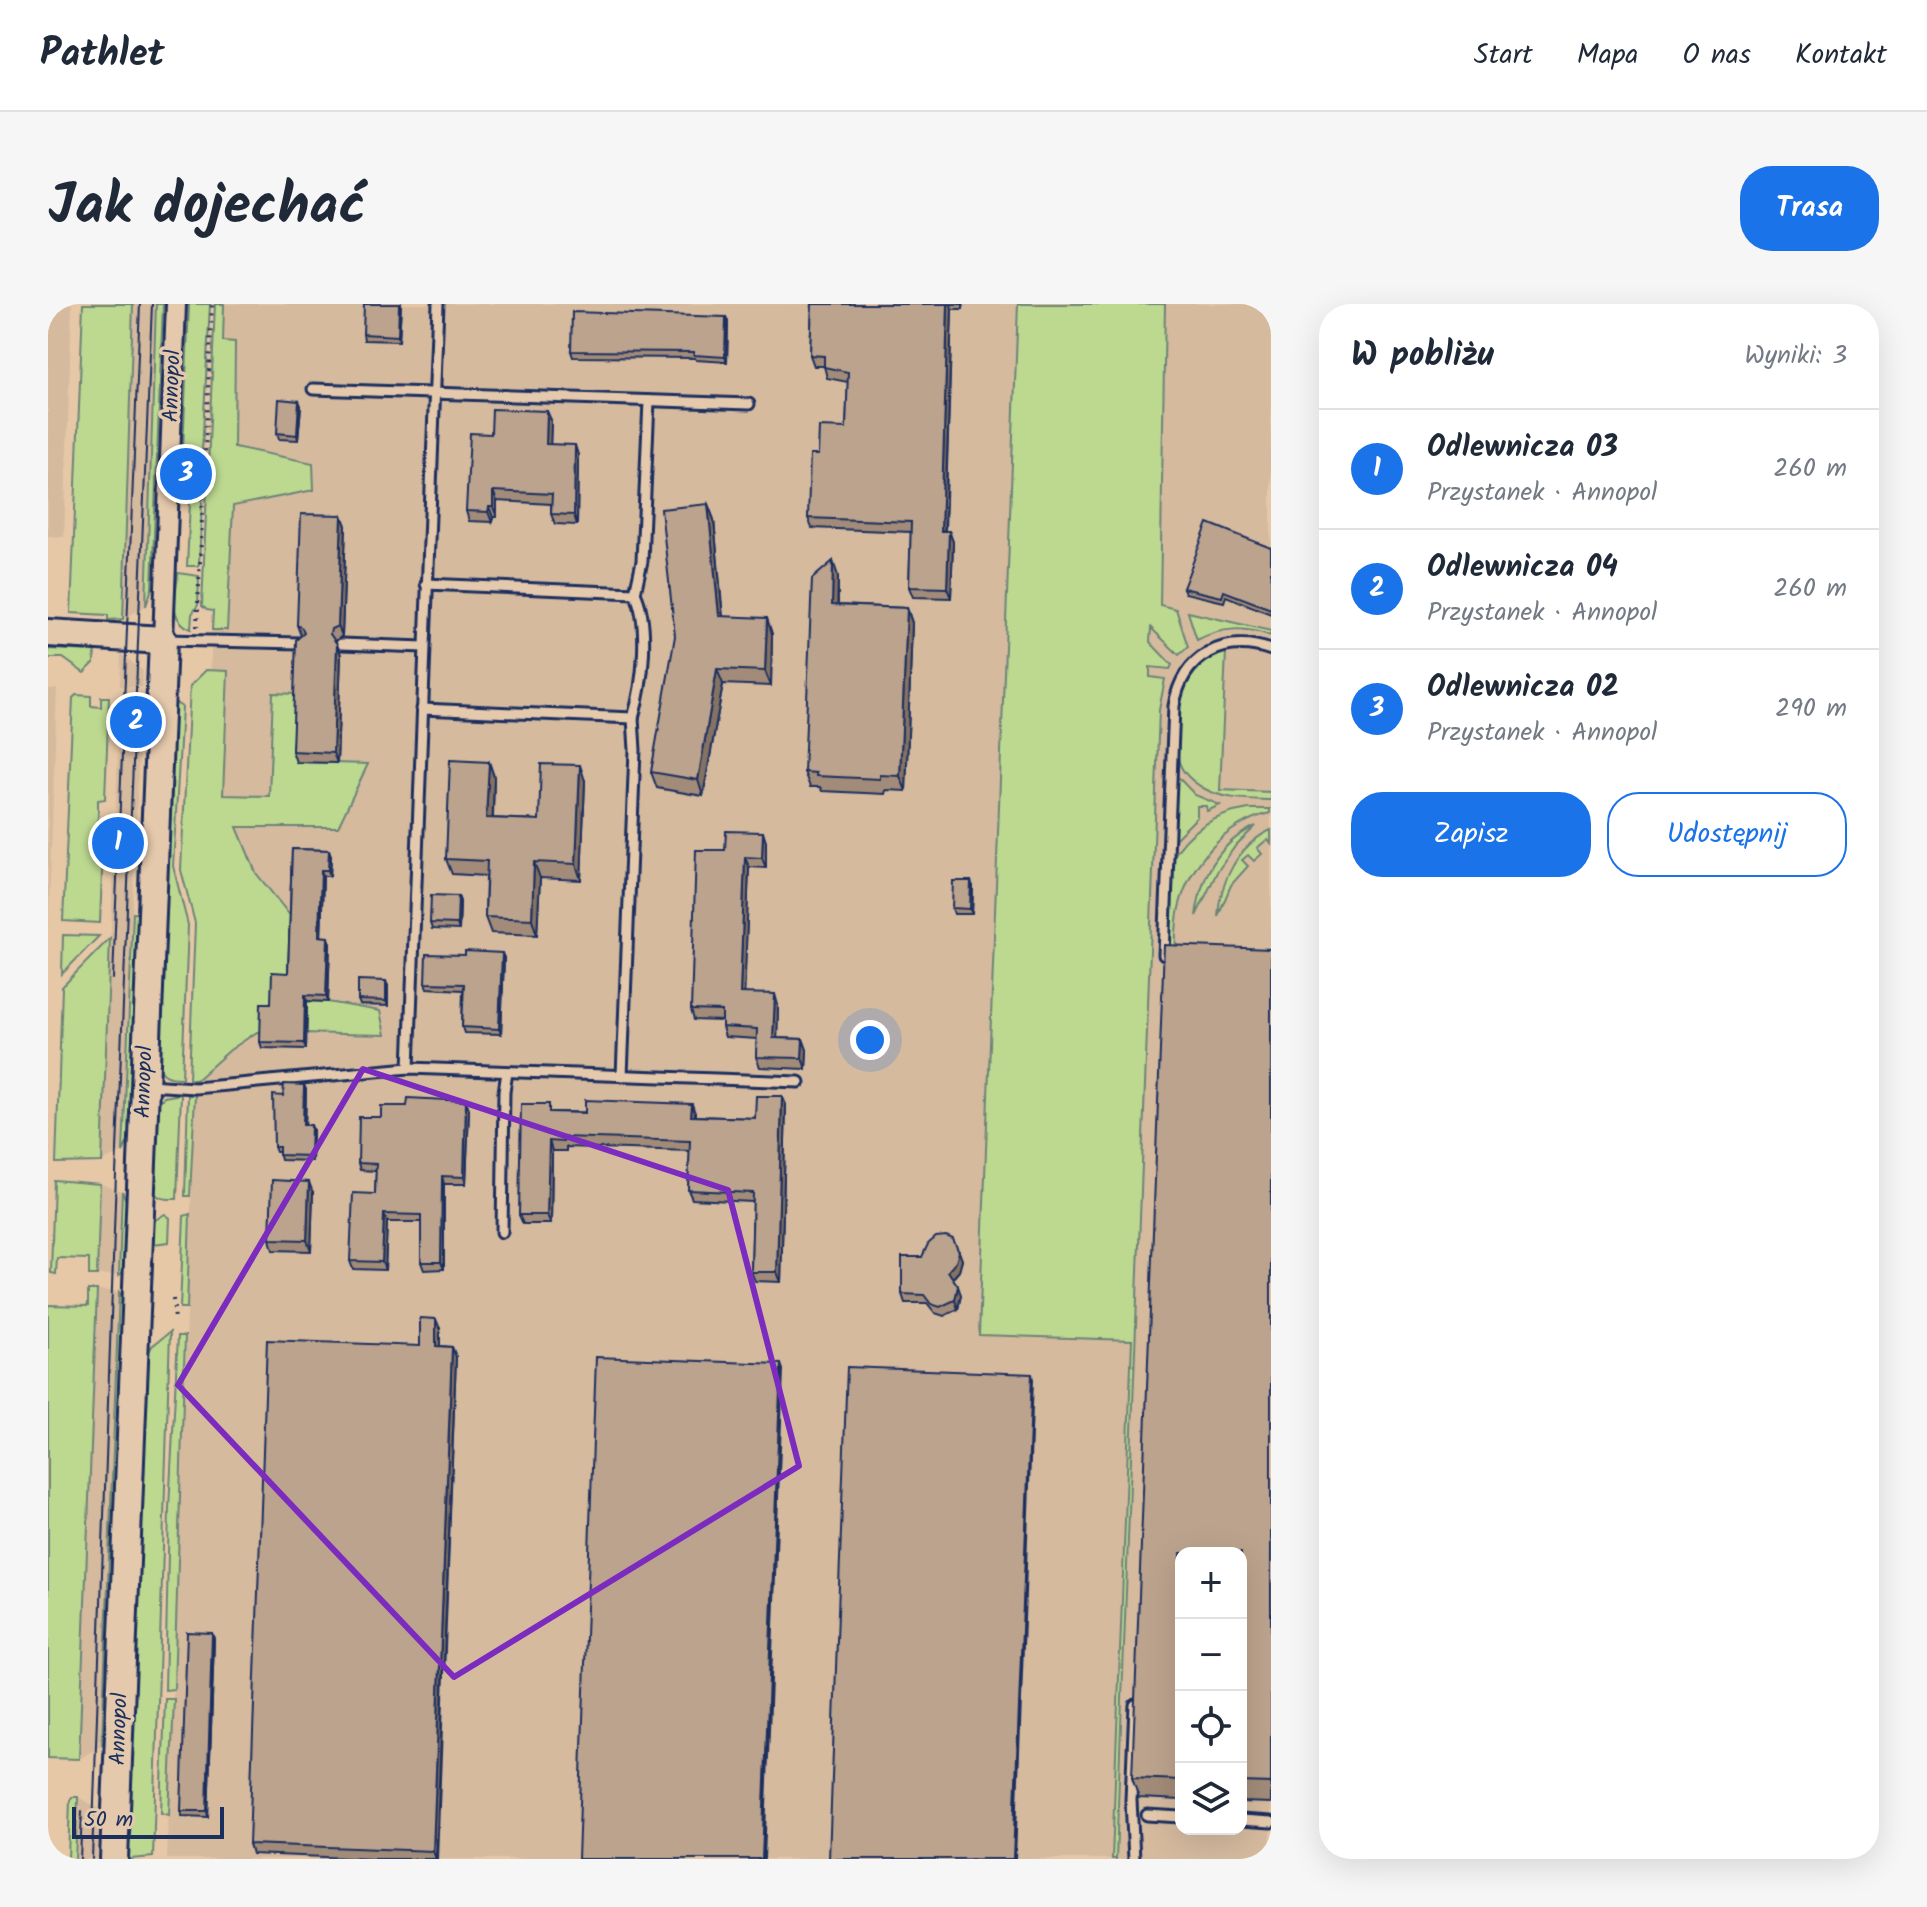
<!DOCTYPE html>
<html lang="pl">
<meta charset="utf-8">
<style>
:root{--surface:#fff;--page:#f6f6f7;--text:#1f2937;--muted:#747a83;--line:#e0e1e3;--accent:#1a73e8}
body{margin:0;font-family:Kalam,sans-serif;background:var(--page);color:var(--text)}
.controls{position:absolute;right:24px;bottom:24px;display:grid;overflow:hidden;border-radius:16px;box-shadow:0 8px 32px #0002}
.controls button{width:72px;height:72px;display:grid;place-items:center;padding:0;border:0;border-bottom:2px solid var(--line);background:var(--surface);color:var(--text);font:40px sans-serif}
.scale{position:absolute;left:24px;bottom:20px;width:152px;box-sizing:border-box;padding-left:8px;border:4px solid #1b2f5e;border-top:0;font-size:22px;line-height:28px;white-space:nowrap;color:#1b2f5e;-webkit-text-stroke:6px #e5c9ac;paint-order:stroke}
.you{position:absolute;left:822px;top:736px;width:28px;height:28px;margin:-20px;border:6px solid #fff;border-radius:50%;background:#1a73e8;box-shadow:0 0 0 12px #1a73e833}
.badge{display:grid;place-items:center;width:52px;height:52px;border-radius:50%;background:var(--accent);color:#fff;font-size:26px;font-weight:700}
.pin{position:absolute;translate:-50% -50%;border:4px solid #fff;box-shadow:0 2px 8px #0006}
.list{margin:0;padding:0;list-style:none}
h2{display:flex;justify-content:space-between;align-items:center;height:104px;margin:0;padding:0 32px;font-size:34px}
h2 small{font-size:26px;font-weight:400;color:var(--muted)}
.list li{display:grid;grid-template-columns:52px 1fr auto;gap:24px;align-items:center;box-sizing:border-box;height:120px;padding:0 32px;border-top:2px solid var(--line)}
.list b{display:block;font-size:30px;white-space:nowrap}
.list p{margin:0;font-size:26px;white-space:nowrap;color:var(--muted)}
.list em{font-size:26px;font-style:normal;color:var(--muted)}
.actions{display:flex;gap:16px;padding:24px 32px}
.actions a{flex:1;padding:18px 0;border:2px solid var(--accent);border-radius:32px;text-align:center;font-size:28px;color:var(--accent)}
.actions .main{background:var(--accent);color:#fff}
.icon{flex:none;width:44px;height:44px;fill:none;stroke:currentColor;stroke-width:2;stroke-linecap:round;stroke-linejoin:round}
.map{position:relative;flex:none;width:1223px;height:1555px;overflow:hidden;border-radius:32px}
header{display:flex;align-items:center;gap:48px;box-sizing:border-box;height:112px;padding:0 40px;background:var(--surface);border-bottom:2px solid var(--line)}
header strong{font-size:38px}
nav{display:flex;gap:44px;margin-inline-start:auto;font-size:28px}
.intro{display:flex;align-items:center;justify-content:space-between;box-sizing:border-box;height:192px;padding:0 48px}
h1{margin:0;font-size:56px}
.button{padding:20px 36px;border-radius:32px;background:var(--accent);color:#fff;font-size:28px;font-weight:700}
main{display:flex;gap:48px;padding:0 48px}
aside{flex:1;background:var(--surface);border-radius:32px;box-shadow:0 8px 32px #0002}
.map>svg:first-child{display:block}
.built{fill:#d5ba9e;fill-rule:evenodd}
.green{fill:#bdd990;stroke:#6c8477;stroke-width:2}
.lines{fill:none;stroke-linecap:round;stroke-linejoin:round}
.lane-casing{stroke:#1b2f5e;stroke-width:15}
.street-casing{stroke:#1b2f5e;stroke-width:24}
.secondary-casing{stroke:#1b2f5e;stroke-width:32}
.path{stroke:#1b2f5e;stroke-width:4;stroke-dasharray:2 6;stroke-linecap:butt}
.lane{stroke:#e5c9ac;stroke-width:9}
.street{stroke:#e5c9ac;stroke-width:18}
.secondary{stroke:#e5c9ac;stroke-width:26}
.tram{stroke:#1b2f5e;stroke-width:2}
.wall{fill:#a28c79;stroke:#1b2f5e;stroke-width:2}
.shaded-wall{fill:#847263;stroke:#1b2f5e;stroke-width:2}
.building{fill:#bca38d;stroke:#1b2f5e;stroke-width:2}
.marked{fill:none;stroke:#7b2cbf;stroke-width:6;stroke-linejoin:round}
.labels{text-anchor:middle;dominant-baseline:central;stroke-width:7;stroke-linejoin:round;paint-order:stroke}
.street-label{font-size:22px;fill:#1b2f5e;stroke:#e5c9ac}
</style>
<header>
<strong>Pathlet</strong>
<nav><a>Start</a><a>Mapa</a><a>O nas</a><a>Kontakt</a></nav>
</header>
<div class="intro"><h1>Jak dojechać</h1><a class="button">Trasa</a></div>
<main>
<div class="map">
<svg width="1223" height="1555" viewBox="0 0 1223 1555">
<rect width="100%" height="100%" fill="#e6c8a7"/>
<filter id="ink" filterUnits="userSpaceOnUse"><feTurbulence type="fractalNoise" baseFrequency=".0125" numOctaves="2"/><feDisplacementMap in="SourceGraphic" scale="16" xChannelSelector="R" yChannelSelector="G"/><feConvolveMatrix kernelMatrix="1 2 1 2 8 2 1 2 1" color-interpolation-filters="sRGB"/></filter>
<g filter="url(#ink)">
<g class="built">
<path d="M0,0H24L16,233L0,232Z"/>
<path d="M86,0H108L98,302L75,315Z"/>
<path d="M176,0H970L931,1030L1083,1035L1103,299L1112,300L1117,0H1223V1555H119ZM1133,1249H1193V1525H1133Z"/>
<path d="M73,350L95,367L94,383L72,382Z"/>
<path d="M0,385H9L0,630Z"/>
<path d="M72,394L93,395L75,848L54,858Z"/>
<path d="M52,880L74,887L71,971H49Z"/>
<path d="M49,986L71,988L54,1441L31,1455Z"/>
<path d="M30,1493L52,1505L49,1555H27Z"/>
</g>
<g class="green">
<path d="M35,0H85L75,315L60,316V311L23,309Z"/>
<path d="M108,0H115L104,284L98,302Z"/>
<path d="M141,0H162L154,147H135Z"/>
<path d="M167,0H176L175,37L187,38L186,143L265,159L266,186L185,202L179,326H164L165,307L159,306L154,302Z"/>
<path d="M970,0H1117L1112,301L1128,305L1140,343L1131,351L1103,324L1102,338L1124,361L1122,365L1102,363V373L1117,375L1111,406L1068,1555H1064L1084,1036L931,1031Z"/>
<path d="M144,156H154L156,158L151,260L149,262H139Z"/>
<path d="M130,269L151,272L150,301L144,310L143,325C118,315 129,290 130,269Z"/>
<path d="M1140,308L1223,327V332C1197,322 1174,323 1149,336Z"/>
<path d="M0,345L47,347L46,359L36,369L15,354H0Z"/>
<path d="M1178,347L1172,486L1223,488V496C1201,495 1177,496 1157,485C1127,468 1128,453 1129,423C1131,387 1142,360 1178,347Z"/>
<path d="M158,366L180,367L175,491L221,492L225,389L250,390L248,458L320,460L290,523H189L208,569L244,614L242,675L226,696L280,698L332,707L337,731L209,728L182,746L148,776L141,775L147,619L133,566L142,382Z"/>
<path d="M28,391L43,392V402L53,403V393H61L57,495L50,496V517L56,518L52,619L15,617L25,394Z"/>
<path d="M123,396L134,403L125,562L140,621L134,774C120,774 114,772 109,759Z"/>
<path d="M1128,471L1147,491L1172,501L1159,507L1158,502H1149V513L1125,537Z"/>
<path d="M1201,505H1222V509C1178,519 1141,560 1131,604C1127,621 1128,638 1127,655L1121,654L1124,555C1141,525 1168,510 1201,505Z"/>
<path d="M1208,522L1188,541L1169,568L1148,612C1153,573 1170,539 1208,522Z"/>
<path d="M1223,526V539L1220,535L1209,544L1214,550L1206,557L1200,551L1194,556L1200,562L1183,581L1170,612C1172,578 1190,541 1223,526Z"/>
<path d="M85,609L94,610L83,831L75,848Z"/>
<path d="M15,631L51,632L14,670Z"/>
<path d="M62,634L54,858L8,859L14,683Z"/>
<path d="M133,790L129,895C118,895 110,896 104,885L109,800L116,793Z"/>
<path d="M140,791H147L142,892H137Z"/>
<path d="M6,876L52,880L49,971H41V955L9,954L8,970L3,969Z"/>
<path d="M74,887L80,901L78,966L71,971Z"/>
<path d="M117,910L122,914L121,938L105,940L104,979L101,974L104,918Z"/>
<path d="M142,910L139,1004H132L136,912Z"/>
<path d="M40,986H49L31,1455L0,1454V1001L40,1002Z"/>
<path d="M71,988L76,995L59,1431L54,1441Z"/>
<path d="M122,1028L105,1553L82,1555L78,1549L99,1052L104,1042Z"/>
<path d="M130,1032H137L126,1385L117,1386L121,1204Z"/>
<path d="M117,1395H126L121,1511L113,1509Z"/>
<path d="M24,1493H30V1496L27,1555H20L22,1496Z"/>
</g>
<g class="lines">
<defs>
<g id="lane">
<path d="M265,85L701,100"/>
<path d="M587,289L594,257L601,97"/>
<path d="M118,336L252,339"/>
<path d="M293,340L376,343"/>
<path d="M374,405L585,414C595,381 602,320 587,289L378,280"/>
<path d="M1116,651L1126,402C1134,351 1177,330 1223,346"/>
<path d="M361,764L390,0"/>
<path d="M574,772L587,446L585,414"/>
<path d="M100,781L147,784L361,764L751,778"/>
<path d="M454,928L456,788L459,768"/>
<path d="M1099,1511L1133,1513"/>
<path d="M1193,1516L1223,1518"/>
<path d="M1086,1555L1083,1496L1087,1401"/>
</g>
<path id="street" d="M115,336L128,0"/>
<path id="secondary" d="M0,329L115,336L66,1555"/>
</defs>
<use href="#lane" class="lane-casing"/>
<use href="#street" class="street-casing"/>
<use href="#secondary" class="secondary-casing"/>
<g class="path">
<path d="M149,323L164,0"/>
<path d="M125,995L127,1016"/>
</g>
<use href="#lane" class="lane"/>
<use href="#street" class="street"/>
<use href="#secondary" class="secondary"/>
<g class="tram">
<path d="M65,675L92,0"/>
<path d="M32,1555L34,1507"/>
<path d="M44,1555L68,870L104,0"/>
</g>
</g>
<g class="wall">
<path d="M353,0L351,37L316,36L315,30Z"/>
<path d="M764,0H915V5H904L897,227H901L905,238L903,294L865,293L861,283L863,228L764,224L760,214L770,151L798,124L800,78L779,74L776,62H766L762,51Z"/>
<path d="M678,13L680,18L679,58L648,56L647,54L525,53L523,47Z"/>
<path d="M251,97L253,102L250,136L231,135L229,129Z"/>
<path d="M503,116L502,140L530,151L529,221L507,220L503,210V200L449,197V213H445L444,218L421,217L418,207L443,130Z"/>
<path d="M660,200L666,216L675,313L724,330L723,382L675,380L655,492L609,484L603,468Z"/>
<path d="M294,211L298,222L294,332L287,337L293,351L289,459L248,458L244,447L253,332L249,321Z"/>
<path d="M1223,244V310L1178,292L1176,298L1137,289L1135,284Z"/>
<path d="M790,272V301L859,304L864,319L858,487L838,486L837,490L774,487L772,483H762L756,468Z"/>
<path d="M441,458L446,473L445,514L491,516L537,477L533,576L492,574L489,631L443,629L437,613L438,572L404,570L398,555Z"/>
<path d="M718,538V564L701,563L696,689L730,701L729,734L755,735L759,746L758,765L712,763L708,753L709,735L677,733L674,723V717L646,716L643,706L677,546Z"/>
<path d="M244,545L281,546L283,552L282,572H275L273,633H280L282,639L280,698L259,697L258,745L214,744L212,738L223,699L240,669Z"/>
<path d="M925,583L924,610H906L904,604Z"/>
<path d="M410,592L412,598L411,626L384,625L382,619Z"/>
<path d="M1223,645V1499L1193,1498V1249H1133V1496L1091,1494L1084,1474Z"/>
<path d="M456,654L453,730L416,729L414,723L415,686L379,684L377,679Z"/>
<path d="M340,682V702L312,701L310,696Z"/>
<path d="M256,781L258,786L257,821L265,826L264,857L233,856L231,848H228L226,843L235,792Z"/>
<path d="M734,792L738,801L733,978L707,977L703,968L705,898L644,895L640,886L642,847L518,843V847H504L503,920H475L471,911L504,808L647,809V812L707,814Z"/>
<path d="M418,797L421,805L418,880H396V965L376,966L373,958V918H339L337,966L305,965L302,957L327,890L328,867L312,866L310,859L333,813L359,802Z"/>
<path d="M265,889L263,947L225,946L222,935Z"/>
<path d="M911,948L914,956L911,967L905,974L913,991L910,1005L896,1012L887,1009L879,999H857L854,990Z"/>
<path d="M392,1025V1042L404,1043L408,1053L389,1555H326L204,1550L201,1540L372,1042Z"/>
<path d="M164,1329L166,1335L160,1513L134,1512L133,1507Z"/>
</g>
<g class="shaded-wall">
<path d="M351,0H353L351,37L350,32Z"/>
<path d="M900,0H903L904,5L896,238L893,227Z"/>
<path d="M678,13L680,18L679,58L677,53Z"/>
<path d="M251,97L253,102L250,136L249,131Z"/>
<path d="M499,107L503,116L502,150L498,140Z"/>
<path d="M527,141L530,151L529,221L526,211Z"/>
<path d="M445,187L449,197V213L445,203Z"/>
<path d="M660,200L666,216L676,328L671,312Z"/>
<path d="M441,203L445,213L444,218L440,208Z"/>
<path d="M294,211L298,222L294,332L290,322Z"/>
<path d="M901,227L905,238L903,294L899,284Z"/>
<path d="M785,257L790,272L789,316L784,301Z"/>
<path d="M859,304L864,319L858,487L852,472Z"/>
<path d="M719,314L724,330L723,382L717,367Z"/>
<path d="M289,340L293,351L289,459L285,449Z"/>
<path d="M669,365L675,380L655,492L650,476Z"/>
<path d="M441,458L446,473L444,529L438,514Z"/>
<path d="M532,461L537,477L533,576L528,560Z"/>
<path d="M715,528L718,538V564L714,554Z"/>
<path d="M281,546L283,552L282,572L280,566Z"/>
<path d="M697,553L701,563L696,699L692,689Z"/>
<path d="M486,558L492,574L489,631L484,615Z"/>
<path d="M273,566L275,572L273,639L271,632Z"/>
<path d="M923,577L925,583L924,610L922,605Z"/>
<path d="M410,592L412,598L411,626L409,620Z"/>
<path d="M280,633L282,639L280,698L278,692Z"/>
<path d="M454,649L456,654L453,730L451,725Z"/>
<path d="M338,677L340,682V702L338,697Z"/>
<path d="M727,690L730,701L729,744L725,734Z"/>
<path d="M257,691L259,697L258,745L256,739Z"/>
<path d="M755,735L759,746L758,765L754,754Z"/>
<path d="M256,781L258,786L257,826L255,821Z"/>
<path d="M734,792L738,801L733,978L729,968Z"/>
<path d="M418,797L421,805L418,880L416,873Z"/>
<path d="M644,800L647,809L646,822L643,812Z"/>
<path d="M263,821L265,826L264,857L262,852Z"/>
<path d="M501,837L504,847L503,920L499,911Z"/>
<path d="M394,872L396,880V965L393,958Z"/>
<path d="M261,878L265,889L263,947L259,936Z"/>
<path d="M336,910L339,918L337,966L334,958Z"/>
<path d="M911,948L914,956L911,967L903,976L900,967Z"/>
<path d="M910,982L913,991L910,1005L907,996Z"/>
<path d="M388,1015L392,1025V1053L388,1042Z"/>
<path d="M404,1043L408,1053L388,1555L385,1547Z"/>
<path d="M733,1060L735,1066L716,1555H714Z"/>
<path d="M984,1070L985,1075L967,1555H965Z"/>
<path d="M164,1329L166,1335L160,1513L159,1507Z"/>
</g>
<g class="building">
<path d="M316,0H351L350,32L315,30Z"/>
<path d="M764,0H900L893,227H901L899,284L861,283L863,218L760,214L762,151H770L771,123L798,124L800,68L776,63V52L762,51Z"/>
<path d="M524,8L678,13L677,53L646,51V48L523,47Z"/>
<path d="M231,95L251,97L249,131L229,129Z"/>
<path d="M444,105L499,107L498,140L527,141L526,211L503,210L504,190L445,187V203H441L440,208L418,207L422,129L443,130Z"/>
<path d="M660,200L671,312L719,314L717,367L669,365L650,476L603,468L627,332L613,205Z"/>
<path d="M253,210L294,211L290,322L283,325L282,330L289,340L285,449L244,447L248,336L256,329L254,324L249,321Z"/>
<path d="M1160,219L1223,244V305L1176,287L1174,293L1135,284Z"/>
<path d="M785,257L784,301L859,304L852,472L832,471V475L768,472V469L756,468L764,275Z"/>
<path d="M402,456L441,458L438,514L491,516L493,460L532,461L528,560L486,558L484,615L437,613L439,557L398,555Z"/>
<path d="M678,527L715,528L714,554L697,553L692,689L727,690L725,734L755,735L754,754L708,753L709,725L674,723V707L643,706L648,546H677Z"/>
<path d="M244,545L281,546L280,566H273L271,632L280,633L278,692L257,691L256,739L212,738L213,699H223L224,668L240,669Z"/>
<path d="M905,577H923L922,605L904,604Z"/>
<path d="M383,591L410,592L409,620L382,619Z"/>
<path d="M1116,641L1223,645V1479L1193,1478V1249H1133V1476L1084,1474Z"/>
<path d="M417,647L454,649L451,725L414,723L416,680L377,679L378,650L417,651Z"/>
<path d="M310,676L338,677V697L310,696Z"/>
<path d="M236,780L256,781L255,821H263L262,852L231,851V843H226L225,791L235,792Z"/>
<path d="M708,792H734L729,968H703L705,889L640,886L642,837L515,833V838L501,837L499,911H471L473,800H501V808L537,809V796L644,800L643,812L707,814Z"/>
<path d="M360,794L418,797L416,873L394,872L393,958H373V911L336,910L334,958L302,957L305,889L327,890L328,860L310,859L311,813H333V802H359Z"/>
<path d="M224,876L261,878L259,936L222,935Z"/>
<path d="M898,932L905,935L911,948L908,958L900,967L910,982L907,996L892,1003L883,1000L876,991L854,990V953H874L880,940L888,933Z"/>
<path d="M372,1014L388,1015V1042L404,1043L385,1547L201,1540L219,1036L372,1042Z"/>
<path d="M548,1053L733,1060L714,1555H530Z"/>
<path d="M799,1063L984,1070L965,1555H781Z"/>
<path d="M139,1328L164,1329L159,1507H133Z"/>
</g>
</g>
<path class="marked" d="M315,765L680,886L751,1162L406,1373L130,1081Z"/>
<g class="labels">
<g class="street-label">
<text transform="translate(125 82) rotate(-88)">Annopol</text>
<text transform="translate(97 778) rotate(-88)">Annopol</text>
<text transform="translate(72 1425) rotate(-88)">Annopol</text>
</g>
</g>
</svg>
<div class="controls">
<button>+</button>
<button>−</button>
<button><svg class="icon" aria-label="locate" viewBox="0 0 24 24"><circle cx="12" cy="12" r="6"/><path d="M12 2v4M12 18v4M2 12h4M18 12h4"/></svg></button>
<button><svg class="icon" aria-label="layers" viewBox="0 0 24 24"><path d="M12 4l9 5-9 5-9-5zM3 14l9 5 9-5"/></svg></button>
</div>
<div class="scale">50 m</div>
<div class="you"></div>
<div class="pin badge" style="left:70px;top:539px">1</div>
<div class="pin badge" style="left:88px;top:418px">2</div>
<div class="pin badge" style="left:138px;top:170px">3</div>
</div>
<aside>
<h2>W pobliżu<small>Wyniki: 3</small></h2>
<ul class="list">
<li><span class="badge">1</span><div><b>Odlewnicza 03</b><p>Przystanek · Annopol</p></div><em>260 m</em></li>
<li><span class="badge">2</span><div><b>Odlewnicza 04</b><p>Przystanek · Annopol</p></div><em>260 m</em></li>
<li><span class="badge">3</span><div><b>Odlewnicza 02</b><p>Przystanek · Annopol</p></div><em>290 m</em></li>
</ul>
<div class="actions"><a class="main">Zapisz</a><a>Udostępnij</a></div>
</aside>
</main>
